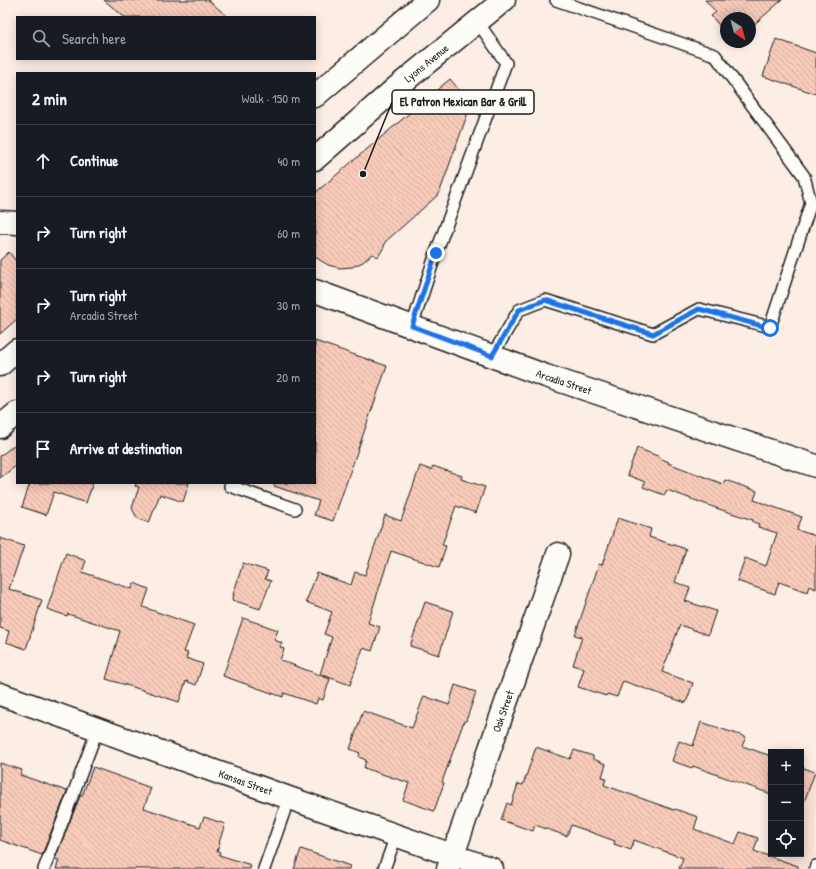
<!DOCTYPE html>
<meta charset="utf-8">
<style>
:root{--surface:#171b24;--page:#242831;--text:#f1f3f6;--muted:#9ea1a6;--line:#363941}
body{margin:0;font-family:"Patrick Hand",sans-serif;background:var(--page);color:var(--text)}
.controls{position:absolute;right:12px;bottom:12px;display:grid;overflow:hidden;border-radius:0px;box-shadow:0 2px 10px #0003}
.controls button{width:36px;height:36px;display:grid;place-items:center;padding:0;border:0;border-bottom:1px solid var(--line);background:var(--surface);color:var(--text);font:20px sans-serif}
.compass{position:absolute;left:720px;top:12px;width:36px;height:36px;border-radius:50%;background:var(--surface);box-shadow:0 2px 10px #0003;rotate:144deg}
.stop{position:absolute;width:12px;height:12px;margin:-9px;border:3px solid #1a73e8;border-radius:50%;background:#fff}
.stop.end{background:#1a73e8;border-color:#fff;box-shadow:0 1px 4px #0008}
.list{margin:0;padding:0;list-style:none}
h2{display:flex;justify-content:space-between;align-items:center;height:52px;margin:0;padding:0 16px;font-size:17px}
h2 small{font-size:13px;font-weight:400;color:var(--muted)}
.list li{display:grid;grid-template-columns:26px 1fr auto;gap:12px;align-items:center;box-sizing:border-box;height:72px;padding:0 16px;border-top:1px solid var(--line)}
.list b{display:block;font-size:15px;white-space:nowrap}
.list p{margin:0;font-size:13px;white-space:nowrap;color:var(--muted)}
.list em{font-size:13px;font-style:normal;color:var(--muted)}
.icon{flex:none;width:22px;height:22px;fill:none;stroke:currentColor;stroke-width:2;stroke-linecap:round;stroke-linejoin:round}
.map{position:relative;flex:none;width:816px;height:869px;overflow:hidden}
.search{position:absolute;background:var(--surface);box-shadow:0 2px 10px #0003;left:16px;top:16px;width:300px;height:44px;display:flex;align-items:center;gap:10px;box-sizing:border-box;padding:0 14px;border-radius:0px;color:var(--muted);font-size:15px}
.panel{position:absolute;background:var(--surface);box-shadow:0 2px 10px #0003;left:16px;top:72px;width:300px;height:412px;border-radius:0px}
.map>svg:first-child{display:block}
.built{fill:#f7dfd4}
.building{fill:url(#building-back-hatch);stroke:#1c1c1c}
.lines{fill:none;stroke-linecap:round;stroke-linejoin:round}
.lane-casing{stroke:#1c1c1c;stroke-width:14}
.street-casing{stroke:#1c1c1c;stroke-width:25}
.secondary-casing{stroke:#1c1c1c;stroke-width:25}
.lane{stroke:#fdfcf7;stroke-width:11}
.street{stroke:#fdfcf7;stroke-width:22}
.secondary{stroke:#fdfcf7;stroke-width:22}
.route{stroke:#1a73e8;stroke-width:5}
.labels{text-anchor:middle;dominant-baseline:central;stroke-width:3.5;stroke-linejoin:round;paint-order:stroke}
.street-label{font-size:11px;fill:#1c1c1c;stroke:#fdfcf7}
.leader{fill:none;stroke:#1c1c1c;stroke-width:1.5}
.callout-dot{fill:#1c1c1c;stroke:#fdfcf7;stroke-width:1.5}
.callout{fill:#fdfcf7;stroke:#1c1c1c;stroke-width:1.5}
.callout-label{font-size:12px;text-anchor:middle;font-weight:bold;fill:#1c1c1c}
</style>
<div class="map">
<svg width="816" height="869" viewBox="0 0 816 869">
<defs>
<pattern id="building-back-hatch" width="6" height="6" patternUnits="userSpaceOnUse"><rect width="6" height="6" fill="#f8cbba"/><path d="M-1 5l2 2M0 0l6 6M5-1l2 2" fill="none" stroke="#d4ae9f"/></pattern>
</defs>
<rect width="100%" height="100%" fill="#fcede5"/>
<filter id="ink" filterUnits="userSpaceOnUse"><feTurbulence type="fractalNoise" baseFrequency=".025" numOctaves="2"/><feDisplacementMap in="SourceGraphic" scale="8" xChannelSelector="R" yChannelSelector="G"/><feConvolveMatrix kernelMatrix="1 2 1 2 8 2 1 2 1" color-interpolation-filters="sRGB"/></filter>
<g filter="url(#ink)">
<path class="built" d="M816,764V869H779L784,854H801V807Z"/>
<g class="building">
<path d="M104,0H208L228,17H124Z"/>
<path d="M705,0H782L750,28V18H726V33L711,16L716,12Z"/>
<path d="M776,39L816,53V94L763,76Z"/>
<path d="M450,79L471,104L439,194L385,242L384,247L378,257L372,254L363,262L352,267L340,268L328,265L315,257V193Z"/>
<path d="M9,252L17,262V319L0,334V260Z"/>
<path d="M315,341L387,366L333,521L314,515L319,501L274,486V483H315Z"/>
<path d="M17,443V465L0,478V456Z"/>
<path d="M637,448L660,457V458L669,462L668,463L723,484L725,480L757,491L754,500L802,517L797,530L816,536V589L809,586L807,592L779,582L775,594L737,581L745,558L766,566L777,533L758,527L759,524L753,522V520L716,508L667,490L664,495L643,487L645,482L627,475Z"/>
<path d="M420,466L431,470L433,466L462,476L461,479L485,487L476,513L456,506L442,545L446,546L439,567L391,551L368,623L380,627L372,651L363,648L350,685L320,674L332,637L324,634L332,612L306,602L317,573L351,585L355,572L365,575L385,515L401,521Z"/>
<path d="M30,483H93L86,503L54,492L46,515L22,507Z"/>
<path d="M136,483H189L183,502L160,494L149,523L137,518L132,508L139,487L135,486Z"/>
<path d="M618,518L651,529L649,537L686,549L675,582L690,588L685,601L716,611L708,635L680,625L662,672L693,683L686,703L623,681L617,697L607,694L606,696L578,687L584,669L573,665L582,637L575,635L599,564L602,565Z"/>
<path d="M0,538L24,546L9,589L42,600L26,649L6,642L9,631L0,628Z"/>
<path d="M66,553L86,561L82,572L132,589L134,583L149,589L143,607L194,625L184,652L188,653L186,658L203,664L196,685L186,681L179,702L136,688L106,679L120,631L68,614L67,616L47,609Z"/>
<path d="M243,563L268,571L265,579L271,581L260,609L232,600L234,595H233Z"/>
<path d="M425,602L453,611L439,655L410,646Z"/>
<path d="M243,618L278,630L274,640L282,643L280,647L284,649L280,660L330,679L323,700L318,698L316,704L284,693L283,697L223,676Z"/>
<path d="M455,685L476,692L466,721H464L442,782L444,783L434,811L403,800L409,783L364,768L366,760L359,757L360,753L350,749L363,711L412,728L424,696L449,705Z"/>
<path d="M701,722L746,737L742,746L771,756V794L693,766L692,768L672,761L679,741L693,746Z"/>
<path d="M536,747L570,759L574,750L593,756V759L606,764L602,777L606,778L604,785L674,810L675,809L698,817L694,829L735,844L740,832L758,838L754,851L798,866V869H679L683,858L634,840L631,850L614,844L615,841L571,825L567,836L535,825L533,831L501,820L507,803L511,805L518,784L523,785Z"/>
<path d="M0,763L22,770L20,775L67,791L42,855L0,840Z"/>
<path d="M93,767L151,788L144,808L200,827L204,817L225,824L219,843H220L217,851L220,852L219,855L251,865L250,869H56L59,860L55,859L80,796H82Z"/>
<path d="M801,767L815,772L803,805L801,804Z"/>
<path d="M301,849L350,866L349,869H294Z"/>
</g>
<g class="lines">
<defs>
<g id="lane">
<path d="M412,326L436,253L506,63L477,21"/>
<path d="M492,356L519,310L545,300L653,334L699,309L770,327L811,203L804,176L715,55L556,0"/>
<path d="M231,483L230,486L295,509"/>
<path d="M44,869L69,805L98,728"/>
<path d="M264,869L289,798"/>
<path d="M384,869L396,836"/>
<path d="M815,869L816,866"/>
</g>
<g id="street">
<path d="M0,222L17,223"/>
<path id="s1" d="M315,291L546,376L816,466"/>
<path id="s2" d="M0,694L289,798L492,869"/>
<path id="s3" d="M448,869L558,554"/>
</g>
<g id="secondary">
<path d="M315,96L428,0"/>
<path id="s4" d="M315,159L397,87L504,0"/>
<path d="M0,365L17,350"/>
<path d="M0,427L17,413"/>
</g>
</defs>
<use href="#lane" class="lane-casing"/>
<use href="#street" class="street-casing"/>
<use href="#secondary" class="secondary-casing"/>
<use href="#lane" class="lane"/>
<use href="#street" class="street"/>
<use href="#secondary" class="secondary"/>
</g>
</g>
<g class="lines" filter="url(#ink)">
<path class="route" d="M436,253L412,326L492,356L519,310L545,300L653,334L699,309L770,328"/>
</g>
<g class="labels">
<g class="street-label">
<text stroke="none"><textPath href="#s4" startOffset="147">Lyons Avenue</textPath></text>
<text stroke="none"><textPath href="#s1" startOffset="265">Arcadia Street</textPath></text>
<text stroke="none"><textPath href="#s3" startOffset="167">Oak Street</textPath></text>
<text stroke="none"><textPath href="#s2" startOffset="261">Kansas Street</textPath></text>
</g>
</g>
<path class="leader" d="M363 174L392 102"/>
<circle class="callout-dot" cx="363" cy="174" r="4"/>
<rect class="callout" x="392" y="90" width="142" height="24" rx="4"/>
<g class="callout-label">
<text x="463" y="106">El Patron Mexican Bar &amp; Grill</text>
</g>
</svg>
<div class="controls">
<button>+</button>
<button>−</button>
<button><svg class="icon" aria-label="locate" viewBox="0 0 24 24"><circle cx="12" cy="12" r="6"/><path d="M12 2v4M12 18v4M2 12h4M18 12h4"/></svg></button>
</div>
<svg class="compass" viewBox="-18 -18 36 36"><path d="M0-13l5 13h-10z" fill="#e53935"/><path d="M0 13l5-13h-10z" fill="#9ea1a6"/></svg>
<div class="stop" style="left:770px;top:328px"></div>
<div class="stop end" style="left:436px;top:253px"></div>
<div class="search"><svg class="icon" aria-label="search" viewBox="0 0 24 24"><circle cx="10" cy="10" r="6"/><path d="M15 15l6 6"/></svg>Search here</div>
<section class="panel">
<h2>2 min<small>Walk · 150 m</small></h2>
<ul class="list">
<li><svg class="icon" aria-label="ahead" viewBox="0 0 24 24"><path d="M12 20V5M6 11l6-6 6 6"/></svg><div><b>Continue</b></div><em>40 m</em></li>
<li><svg class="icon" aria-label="right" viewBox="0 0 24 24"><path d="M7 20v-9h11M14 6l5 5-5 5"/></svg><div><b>Turn right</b></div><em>60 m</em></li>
<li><svg class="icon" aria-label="right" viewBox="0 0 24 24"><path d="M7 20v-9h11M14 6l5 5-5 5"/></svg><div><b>Turn right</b><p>Arcadia Street</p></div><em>30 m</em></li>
<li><svg class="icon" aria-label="right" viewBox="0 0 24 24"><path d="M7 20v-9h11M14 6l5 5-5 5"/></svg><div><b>Turn right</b></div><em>20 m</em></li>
<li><svg class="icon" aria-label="arrive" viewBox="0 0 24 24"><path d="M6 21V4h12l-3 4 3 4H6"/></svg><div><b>Arrive at destination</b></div></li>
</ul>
</section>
</div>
